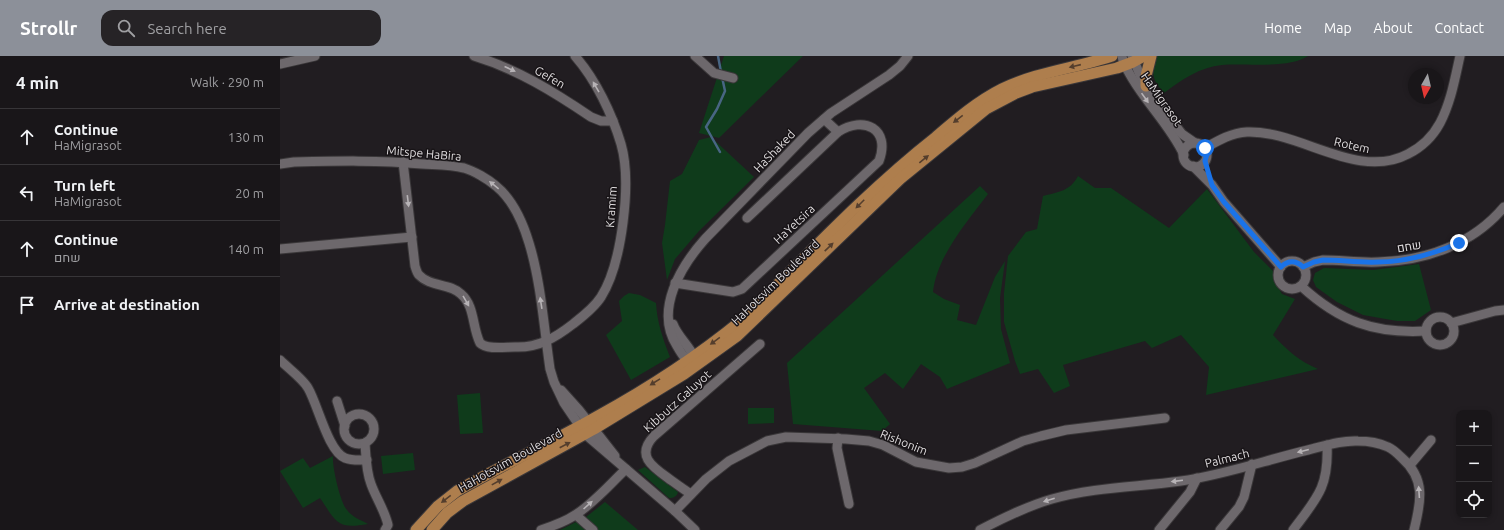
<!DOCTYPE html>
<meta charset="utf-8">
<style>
:root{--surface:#191619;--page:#262326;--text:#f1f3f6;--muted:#9f9fa2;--line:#373538;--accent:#8c9099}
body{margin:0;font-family:Ubuntu,Heebo,sans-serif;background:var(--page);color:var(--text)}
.controls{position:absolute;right:12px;bottom:12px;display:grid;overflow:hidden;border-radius:8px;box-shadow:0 2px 6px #0003}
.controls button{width:36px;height:36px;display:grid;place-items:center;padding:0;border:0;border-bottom:1px solid var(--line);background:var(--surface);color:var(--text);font:20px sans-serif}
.compass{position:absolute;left:1128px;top:12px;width:36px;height:36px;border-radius:50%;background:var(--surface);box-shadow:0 2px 6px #0003;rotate:188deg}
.stop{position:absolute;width:12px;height:12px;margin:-9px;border:3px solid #1a73e8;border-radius:50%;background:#fff}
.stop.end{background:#1a73e8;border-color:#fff;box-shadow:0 1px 4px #0008}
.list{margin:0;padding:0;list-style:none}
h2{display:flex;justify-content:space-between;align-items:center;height:52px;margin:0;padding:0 16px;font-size:17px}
h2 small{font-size:13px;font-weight:400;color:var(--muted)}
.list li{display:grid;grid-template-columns:26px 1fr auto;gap:12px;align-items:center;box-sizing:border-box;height:56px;padding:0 16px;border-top:1px solid var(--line)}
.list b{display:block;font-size:15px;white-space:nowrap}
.list p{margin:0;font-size:13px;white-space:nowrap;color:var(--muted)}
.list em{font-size:13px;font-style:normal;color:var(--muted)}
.icon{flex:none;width:22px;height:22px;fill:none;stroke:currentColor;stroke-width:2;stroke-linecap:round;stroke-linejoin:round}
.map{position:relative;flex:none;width:1224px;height:474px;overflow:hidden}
header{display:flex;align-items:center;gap:24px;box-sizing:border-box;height:56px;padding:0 20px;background:var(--accent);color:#fff}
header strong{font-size:19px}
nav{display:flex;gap:22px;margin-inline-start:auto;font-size:14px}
.search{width:280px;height:36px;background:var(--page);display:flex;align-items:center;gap:10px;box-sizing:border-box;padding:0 14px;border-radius:12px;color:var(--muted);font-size:15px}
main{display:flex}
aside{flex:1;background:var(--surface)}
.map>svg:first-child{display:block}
.green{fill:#0f3b1b}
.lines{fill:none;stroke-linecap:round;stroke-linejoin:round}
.stream{stroke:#486583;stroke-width:2.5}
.minor-casing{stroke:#3a3739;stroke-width:11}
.major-casing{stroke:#3a3739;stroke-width:13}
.minor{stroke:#6d686c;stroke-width:9}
.major{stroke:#ae7e4d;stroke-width:11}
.oneway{fill:#543e2d}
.oneway2{fill:#b7b3b6}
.route{stroke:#1a73e8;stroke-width:5}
.labels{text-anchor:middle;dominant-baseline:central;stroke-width:3;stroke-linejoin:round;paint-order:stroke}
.street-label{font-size:12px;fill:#dfdcde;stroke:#181417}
</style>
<header>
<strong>Strollr</strong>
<div class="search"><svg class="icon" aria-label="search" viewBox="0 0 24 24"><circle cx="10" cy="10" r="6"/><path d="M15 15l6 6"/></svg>Search here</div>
<nav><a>Home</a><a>Map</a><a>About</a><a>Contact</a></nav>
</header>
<main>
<aside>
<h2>4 min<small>Walk · 290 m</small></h2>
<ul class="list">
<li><svg class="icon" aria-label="ahead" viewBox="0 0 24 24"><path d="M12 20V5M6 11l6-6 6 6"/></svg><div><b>Continue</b><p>HaMigrasot</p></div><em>130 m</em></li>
<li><svg class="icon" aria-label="left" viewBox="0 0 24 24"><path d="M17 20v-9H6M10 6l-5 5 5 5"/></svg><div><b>Turn left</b><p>HaMigrasot</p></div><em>20 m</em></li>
<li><svg class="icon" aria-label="ahead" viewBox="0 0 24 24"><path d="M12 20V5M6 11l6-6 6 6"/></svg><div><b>Continue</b><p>שחם</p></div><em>140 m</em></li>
<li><svg class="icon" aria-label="arrive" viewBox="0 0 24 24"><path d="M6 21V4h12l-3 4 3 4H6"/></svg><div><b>Arrive at destination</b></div></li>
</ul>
</aside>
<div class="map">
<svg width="1224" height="474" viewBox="0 0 1224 474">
<rect width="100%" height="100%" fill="#211d21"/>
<g class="green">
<path d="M444,0H523L439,82L419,77Z"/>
<path d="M876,0H1028C1009,13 965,7 942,9C920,11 901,24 884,37C871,22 872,19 876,0Z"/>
<path d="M431,81L474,121L419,175L395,203L387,224L382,187L385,169L390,125L402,118L419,84Z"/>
<path d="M798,120L815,132H831L889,172L927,133L974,196L993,215L996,228L1002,238L1015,243L993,279C1007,294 1019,305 1038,313L926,339L929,311L901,279L872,292L865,285L783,309L790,330L774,337L758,313L740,318L735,305L724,266V237L728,200L746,176L757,173L763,140C779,136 790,135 798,120Z"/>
<path d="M700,130L708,138C687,166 657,200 653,236L664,243L680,249L677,264L696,269L715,221L725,205L720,242L721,273L730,307L667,333L660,321L641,308L623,333L605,317L584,332L610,368L602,375L513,368L507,307Z"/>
<path d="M1139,208L1151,254L1135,265H1117L1083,259L1057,246L1036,231L1033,224L1035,217L1044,212L1093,214Z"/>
<path d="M349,237L360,239L376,247C377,266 383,283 390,301L351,324L326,279L342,265L339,245L344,240Z"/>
<path d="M200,337L203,377L180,378L177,339Z"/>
<path d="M468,352H494V367L468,368Z"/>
<path d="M133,397L135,414L103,418L101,400Z"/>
<path d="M53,400C52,410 60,446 67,454C72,461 81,464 88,468C56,474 56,465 40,442L23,452L0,415L23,402L30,412Z"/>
<path d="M365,411L398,436C397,440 394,442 389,442L358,414Z"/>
<path d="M325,446L358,474H280L306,461Z"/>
</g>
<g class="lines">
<g class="stream">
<path d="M438,0L441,16"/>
<path d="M440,96L426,71L437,53L445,35L442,21"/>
</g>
<defs>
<g id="minor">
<path d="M194,0C237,13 274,36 311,61L321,65H333"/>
<path d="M415,0L434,17L453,22"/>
<path d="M842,0C843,8 848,15 852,22C868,49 891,71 904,99"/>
<path d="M852,0L860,19L873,41L902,78L915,87"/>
<path d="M0,8L35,0"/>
<path d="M544,63L558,76"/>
<circle cx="915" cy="99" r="12"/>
<path d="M925,92C939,84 951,77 967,76C1020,74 1077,125 1128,98C1142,91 1153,80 1160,67C1171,46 1175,22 1180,0"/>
<path d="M123,106L135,210C136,213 137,217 139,219C150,231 170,227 181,238C195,250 192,271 200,287C207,294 225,291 235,291C258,292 275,282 293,268C302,261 314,252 321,241C342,208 352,126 341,88C332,58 316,24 295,0"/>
<path d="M0,108L14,106C57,105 99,104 142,108C156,109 170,109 184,112C194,115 208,123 216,130C232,143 243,167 249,187C261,226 264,272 270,313L274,326L284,347L305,378L395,455L415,474"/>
<path d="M913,110L932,129L944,146L1001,211"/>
<path d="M0,193L132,181"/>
<circle cx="1012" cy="219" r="14"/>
<path d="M1023,211L1034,206L1043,204C1061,204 1080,207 1098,206C1146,205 1193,188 1224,151"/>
<path d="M395,227L453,236L462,233L599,105C611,73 584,59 558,76L467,162"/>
<path d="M1021,230C1059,265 1094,278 1146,275"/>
<circle cx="1160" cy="275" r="14"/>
<path d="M1171,267L1215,255L1224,254"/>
<path d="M393,268C398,282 413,292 415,306"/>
<path d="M0,304C8,312 23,323 28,332C38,349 48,395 65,402C72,405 80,404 87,404"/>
<path d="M413,308C405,304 401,297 397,290C374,254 401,210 425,183L528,77L551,57L609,19L620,10L628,0"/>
<path d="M281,334L299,354L335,400"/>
<path d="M57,345L65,370"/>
<circle cx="79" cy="373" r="15"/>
<path d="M558,382L557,392L569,448"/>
<path d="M85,387C86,401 86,415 91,428C96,442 105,455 108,469L105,474"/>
<path d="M1130,409L1151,384"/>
<path d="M411,438C403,433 395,427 388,422C371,410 356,399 374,380L480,288"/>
<path d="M395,455L426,423L449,405L487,385L506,381L566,383L589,385L603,389L636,406L669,412L682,411L695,407L743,385L761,380L786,374L885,362"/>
<path d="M296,459L313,474"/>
<path d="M261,474C273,470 285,466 295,459C314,447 330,428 346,413"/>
<path d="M700,474C723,462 747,450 772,443C814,431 858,431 901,425C944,419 986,404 1028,394C1044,390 1061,384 1078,385C1088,385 1099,387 1108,391C1113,393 1118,398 1122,402C1146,423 1141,446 1134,474"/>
<path d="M879,474L910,436L917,422"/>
<path d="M940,474L959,451L964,441L972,408"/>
<path d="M1013,474C1037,442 1049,431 1047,389"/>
</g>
<g id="major">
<path d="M866,30V20L871,0"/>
<path d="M136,474L158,450L177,435C223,409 272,386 318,360C369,332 418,300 462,264C525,202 586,136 656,81C677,63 698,45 722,33C757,16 796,12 832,0"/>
<path d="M152,474L167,457L183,445L314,373L404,318L457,280L620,123L706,53L736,37L752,31L837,12L853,6L864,0"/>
</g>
</defs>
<use href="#minor" class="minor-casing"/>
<use href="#major" class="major-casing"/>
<use href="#minor" class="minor"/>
<use href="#major" class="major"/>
</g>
<defs><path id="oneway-solid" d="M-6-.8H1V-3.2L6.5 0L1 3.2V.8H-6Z"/></defs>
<g class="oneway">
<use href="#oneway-solid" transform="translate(795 10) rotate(167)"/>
<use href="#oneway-solid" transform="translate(678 63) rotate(142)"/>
<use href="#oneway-solid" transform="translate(644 103) rotate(-39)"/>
<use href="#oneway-solid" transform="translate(580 148) rotate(135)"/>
<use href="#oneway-solid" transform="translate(549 191) rotate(-44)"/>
<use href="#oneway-solid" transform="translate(435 285) rotate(144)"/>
<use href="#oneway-solid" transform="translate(375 326) rotate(148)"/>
<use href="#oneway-solid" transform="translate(285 389) rotate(-28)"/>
<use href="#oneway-solid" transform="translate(217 426) rotate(-29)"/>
<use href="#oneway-solid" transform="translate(166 443) rotate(142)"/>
</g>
<g class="oneway2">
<use href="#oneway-solid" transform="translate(230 13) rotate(25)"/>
<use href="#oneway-solid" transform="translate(316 31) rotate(-120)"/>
<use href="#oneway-solid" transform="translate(865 42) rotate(55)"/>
<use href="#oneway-solid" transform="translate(214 129) rotate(-141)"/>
<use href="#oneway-solid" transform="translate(128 145) rotate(83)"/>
<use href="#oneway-solid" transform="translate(186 245) rotate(60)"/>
<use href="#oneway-solid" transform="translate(261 247) rotate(-99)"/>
<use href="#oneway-solid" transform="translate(1023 395) rotate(166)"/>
<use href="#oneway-solid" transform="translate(897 425) rotate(173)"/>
<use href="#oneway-solid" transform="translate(1139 436) rotate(-94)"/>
<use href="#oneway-solid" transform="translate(769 444) rotate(162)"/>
<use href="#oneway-solid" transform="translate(308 449) rotate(-42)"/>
</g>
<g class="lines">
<path class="route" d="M925,92L927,98L925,105L932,129L944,146L1001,211C1008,204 1016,204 1023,211L1034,206L1043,204C1061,204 1080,207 1098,206C1127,206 1153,198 1179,187"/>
</g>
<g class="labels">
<g class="street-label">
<text transform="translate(270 21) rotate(30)">Gefen</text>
<text transform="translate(882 43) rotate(55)">HaMigrasot</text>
<text transform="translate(1072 89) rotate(13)">Rotem</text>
<text transform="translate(494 95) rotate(-46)">HaShaked</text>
<text transform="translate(144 97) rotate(5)">Mitspe HaBira</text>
<text transform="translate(331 151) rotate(-86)">Kramim</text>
<text transform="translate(514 168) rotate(-43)">HaYetsira</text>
<text transform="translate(1129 190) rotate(-10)">שחם</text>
<text transform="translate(495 226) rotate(-44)">HaHotsvim Boulevard</text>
<text transform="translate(397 345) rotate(-42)">Kibbutz Galuyot</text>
<text transform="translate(624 386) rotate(22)">Rishonim</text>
<text transform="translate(947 402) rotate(-14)">Palmach</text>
<text transform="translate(230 404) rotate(-29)">HaHotsvim Boulevard</text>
</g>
</g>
</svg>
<div class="controls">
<button>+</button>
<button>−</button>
<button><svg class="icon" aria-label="locate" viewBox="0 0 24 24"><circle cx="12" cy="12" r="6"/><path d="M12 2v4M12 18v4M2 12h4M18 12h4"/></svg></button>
</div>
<svg class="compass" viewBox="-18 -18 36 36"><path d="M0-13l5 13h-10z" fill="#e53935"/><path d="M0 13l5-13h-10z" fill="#9f9fa2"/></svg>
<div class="stop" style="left:925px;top:92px"></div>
<div class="stop end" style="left:1179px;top:187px"></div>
</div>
</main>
